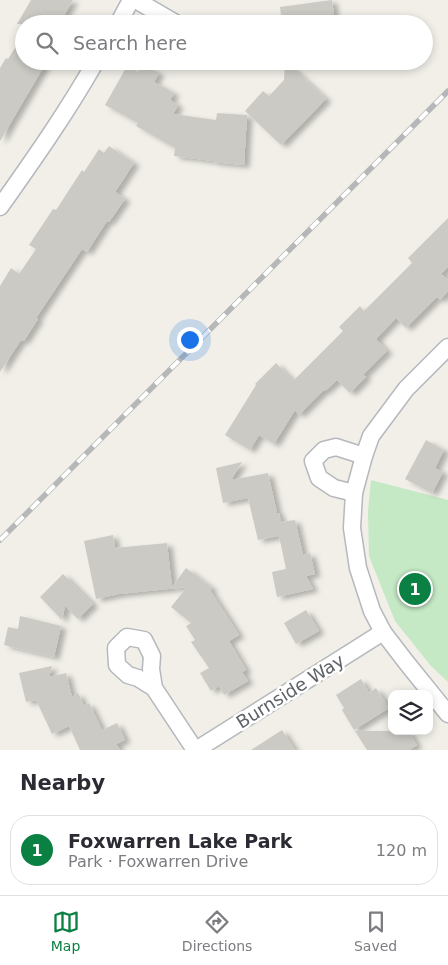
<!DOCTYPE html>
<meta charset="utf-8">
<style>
:root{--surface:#fff;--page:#f2f2f3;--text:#2b2b33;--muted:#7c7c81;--line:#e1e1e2;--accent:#0b8043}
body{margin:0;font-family:"DejaVu Sans",sans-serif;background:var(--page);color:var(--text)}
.controls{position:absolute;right:15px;bottom:15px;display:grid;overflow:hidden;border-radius:10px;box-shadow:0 2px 8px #0003}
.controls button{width:45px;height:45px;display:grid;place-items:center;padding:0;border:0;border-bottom:1px solid var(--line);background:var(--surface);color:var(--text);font:25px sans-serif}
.you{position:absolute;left:189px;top:339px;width:18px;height:18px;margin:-12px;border:4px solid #fff;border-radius:50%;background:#1a73e8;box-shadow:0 0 0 8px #1a73e833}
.badge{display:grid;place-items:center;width:32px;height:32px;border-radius:50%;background:var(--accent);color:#fff;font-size:16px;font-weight:700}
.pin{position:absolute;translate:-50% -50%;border:2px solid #fff;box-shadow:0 1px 5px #0006}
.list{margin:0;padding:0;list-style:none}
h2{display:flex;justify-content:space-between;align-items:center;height:65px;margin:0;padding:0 20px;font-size:21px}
h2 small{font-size:16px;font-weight:400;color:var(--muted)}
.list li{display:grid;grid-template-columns:32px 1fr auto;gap:15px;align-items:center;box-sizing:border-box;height:70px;margin:0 10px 10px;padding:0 10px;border:1px solid var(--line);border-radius:20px}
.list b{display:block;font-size:19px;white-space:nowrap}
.list p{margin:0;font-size:16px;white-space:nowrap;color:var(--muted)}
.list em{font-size:16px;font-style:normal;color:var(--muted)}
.icon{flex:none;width:28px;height:28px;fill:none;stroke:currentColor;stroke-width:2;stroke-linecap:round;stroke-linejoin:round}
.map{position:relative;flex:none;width:448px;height:750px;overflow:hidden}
.search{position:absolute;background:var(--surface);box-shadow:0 2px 8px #0003;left:15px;right:15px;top:15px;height:55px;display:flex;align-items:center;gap:12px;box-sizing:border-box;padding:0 18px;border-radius:28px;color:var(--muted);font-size:19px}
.sheet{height:145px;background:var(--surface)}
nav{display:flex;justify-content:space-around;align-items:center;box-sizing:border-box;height:70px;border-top:1px solid var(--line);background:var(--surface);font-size:14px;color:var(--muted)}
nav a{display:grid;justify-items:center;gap:2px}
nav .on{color:var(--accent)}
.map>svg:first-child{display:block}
.green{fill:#c5e8c5}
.building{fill:#cccac5;filter:url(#shadow)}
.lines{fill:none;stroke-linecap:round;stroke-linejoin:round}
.minor-casing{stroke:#b5b8bc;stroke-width:19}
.minor{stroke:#fff;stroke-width:16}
.rail-casing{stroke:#b6b7b8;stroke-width:5.5}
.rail{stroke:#fff;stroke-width:4;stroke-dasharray:11;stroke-linecap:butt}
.labels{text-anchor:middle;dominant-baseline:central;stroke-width:5;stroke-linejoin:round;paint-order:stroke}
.street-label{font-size:18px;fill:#5f6368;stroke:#fff}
</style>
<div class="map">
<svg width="448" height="750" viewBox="0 0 448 750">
<defs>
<filter id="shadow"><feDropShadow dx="5.5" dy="3" stdDeviation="2.5" flood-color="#0004"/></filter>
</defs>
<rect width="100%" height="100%" fill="#f1efe8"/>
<path class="green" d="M371,480L448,500V682L431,666L395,621L369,556L368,511Z"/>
<g class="building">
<path d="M31,0H73L59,24H17Z"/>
<path d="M332,0L335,24H282L280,7Z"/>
<path d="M24,34V61H47L0,141V68L6,58L8,59Z"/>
<path d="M285,61L326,99L281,145L245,111L263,91L269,96L284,80Z"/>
<path d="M142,64L159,73L154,82L174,93L170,100L178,105L173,114L216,120L217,113L247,115L244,165L213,162V161L174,156L175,148L136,126L138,123L105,105L127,66L138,72Z"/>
<path d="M109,146L134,163L115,192L125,199L109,222L107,221L87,252L82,249L36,318L38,319L24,341L21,340L0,372V286L11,268L19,274L36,249L29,245L53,209L56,210L82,170L84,172L99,149L104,153Z"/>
<path d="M448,218V267L441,274L448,280V291L440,300L437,297L406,328L396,318L376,339L387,351L363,375L366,377L350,393L337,380L325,391L324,390L299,415L295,410L274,444L259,435L250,450L225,435L256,385L255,384L276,363L293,381L343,331L339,327L360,306L364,311L412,263L408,258Z"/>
<path d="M426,440L444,450L435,468L443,472L432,493L405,479Z"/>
<path d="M242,462L231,480L268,473L277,513H279L281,522L295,520L303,555L310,553L315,574L306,576L313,589L277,597L272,572L286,569L279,536L258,540L248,498L223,503L216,468Z"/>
<path d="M113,535L115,548L167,543L172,587L186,568L212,588L210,590L239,635L229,641L246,670L242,672L248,681L224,695L219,686L211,691L200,673L209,668L191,642L195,640L186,626L191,623L171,607L187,587L119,594L96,599L84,541Z"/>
<path d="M63,574L93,604L78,619L65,606L62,620L40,597Z"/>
<path d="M306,610L319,631L296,644L284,623Z"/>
<path d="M20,616L61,626L54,657L4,645L8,627L18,629Z"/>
<path d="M52,666L49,677L66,673L72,697L78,693L84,706L89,703L102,730L117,723L125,740L116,744L120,750H80L69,726L52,734L36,700L26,702L19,673Z"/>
<path d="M361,679L369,693L376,688L389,708L354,730L342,710L344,708L336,695Z"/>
<path d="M282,730L295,750H251Z"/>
<path d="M355,731H408L417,745L409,750H367Z"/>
</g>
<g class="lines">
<defs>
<g id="minor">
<path d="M136,0L177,24"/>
<path d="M118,24L131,0"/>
<path d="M0,207C34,159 67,112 96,61"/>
<path d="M448,347L406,389L371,436L364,456L354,493L352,528L358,568L372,611L383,632L406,662L448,714"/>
<path d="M354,493L334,488L319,478L313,461L324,450L336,447L364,456"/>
<path d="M154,688L151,669L152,656L144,640L127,637L116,648L117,665L128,675L138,678L154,688L195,750"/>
<path d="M196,750L383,632"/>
</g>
</defs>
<use href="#minor" class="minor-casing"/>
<use href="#minor" class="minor"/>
<defs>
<path id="rail" d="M0,540L448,91"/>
</defs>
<use href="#rail" class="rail-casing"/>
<use href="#rail" class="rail"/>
</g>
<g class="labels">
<g class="street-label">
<text transform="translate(290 691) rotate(-32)">Burnside Way</text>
</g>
</g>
</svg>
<div class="controls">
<button><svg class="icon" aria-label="layers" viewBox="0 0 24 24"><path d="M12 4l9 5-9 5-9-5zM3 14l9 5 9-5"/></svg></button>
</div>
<div class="you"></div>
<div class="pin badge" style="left:415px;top:589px">1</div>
<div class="search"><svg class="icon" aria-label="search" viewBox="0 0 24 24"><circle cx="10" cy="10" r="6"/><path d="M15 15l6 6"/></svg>Search here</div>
</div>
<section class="sheet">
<h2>Nearby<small></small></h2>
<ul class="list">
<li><span class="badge">1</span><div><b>Foxwarren Lake Park</b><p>Park · Foxwarren Drive</p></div><em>120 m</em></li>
</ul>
</section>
<nav>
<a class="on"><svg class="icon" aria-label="map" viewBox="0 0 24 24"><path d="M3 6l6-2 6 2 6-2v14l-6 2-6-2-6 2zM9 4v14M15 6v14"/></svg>Map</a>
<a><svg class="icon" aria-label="directions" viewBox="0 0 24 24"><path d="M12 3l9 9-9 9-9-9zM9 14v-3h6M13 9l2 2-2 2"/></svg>Directions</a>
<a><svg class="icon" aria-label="saved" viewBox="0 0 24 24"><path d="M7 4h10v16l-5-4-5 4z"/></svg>Saved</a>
</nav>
